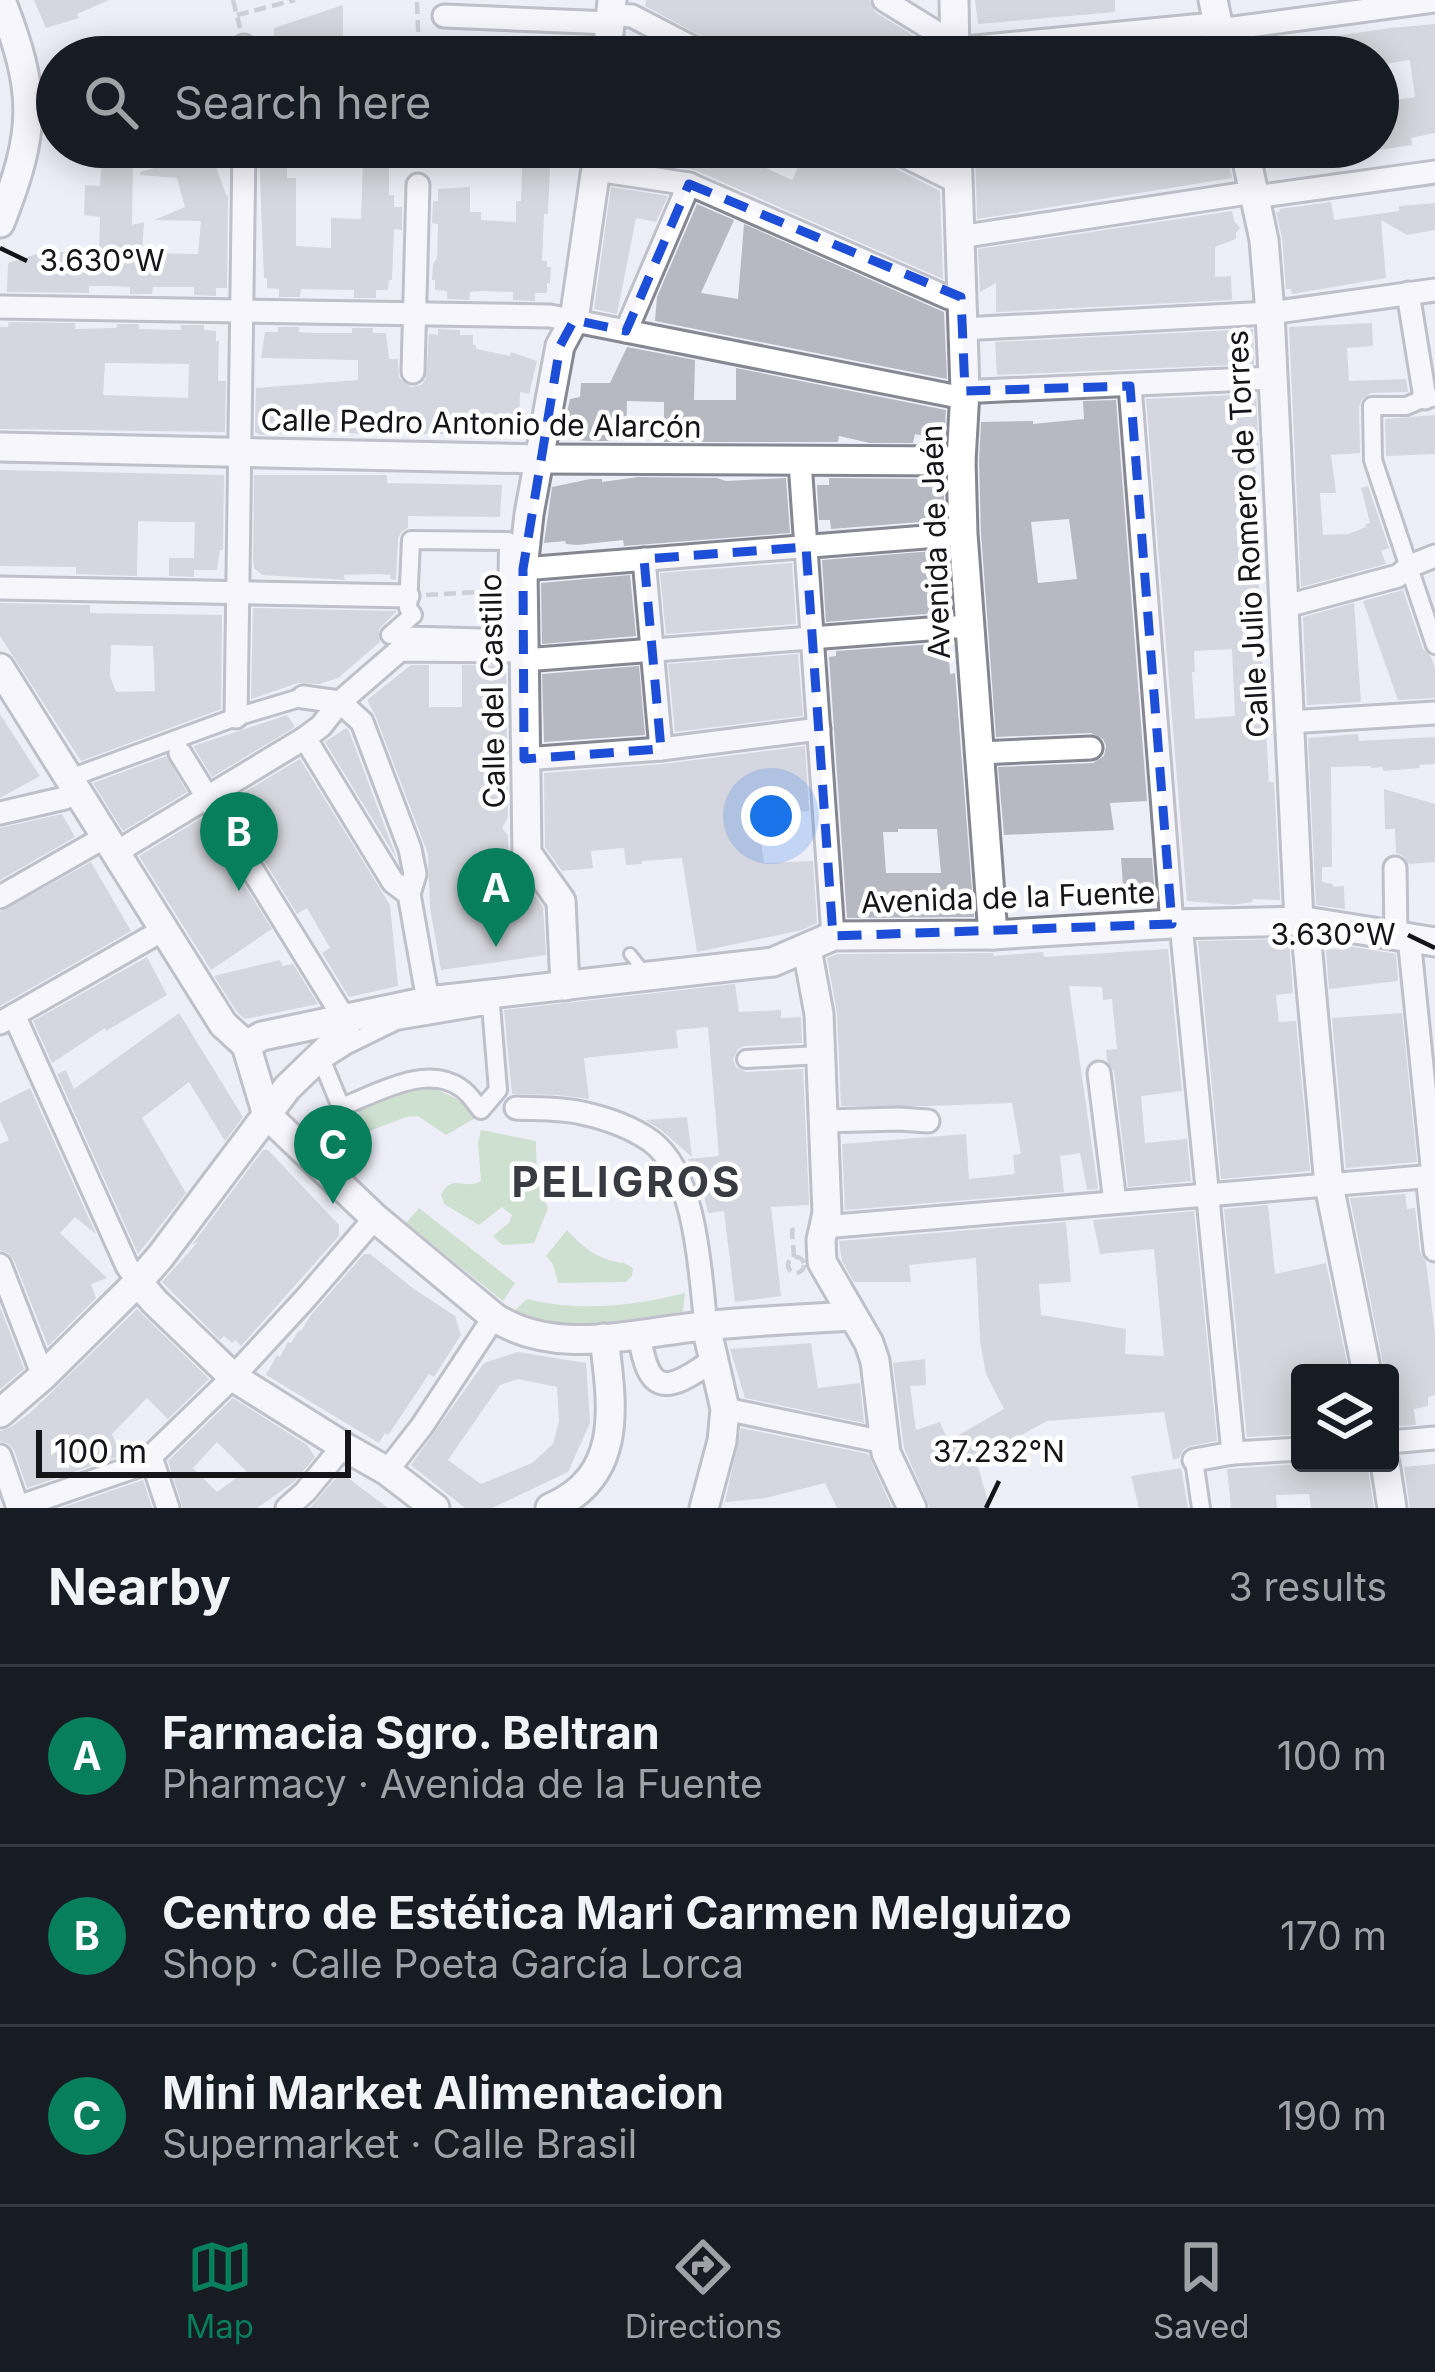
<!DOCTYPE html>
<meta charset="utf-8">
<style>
:root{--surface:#171b24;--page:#242831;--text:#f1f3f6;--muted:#9ea1a6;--line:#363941;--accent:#077e5c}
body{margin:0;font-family:Inter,sans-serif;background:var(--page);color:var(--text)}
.controls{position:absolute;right:36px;bottom:36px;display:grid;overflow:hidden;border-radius:12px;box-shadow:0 6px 30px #0003}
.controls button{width:108px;height:108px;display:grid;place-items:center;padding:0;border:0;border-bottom:3px solid var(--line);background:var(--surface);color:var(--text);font:60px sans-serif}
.scale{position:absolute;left:36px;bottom:30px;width:315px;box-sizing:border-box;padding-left:12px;border:6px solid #151519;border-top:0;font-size:33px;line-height:42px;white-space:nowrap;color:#151519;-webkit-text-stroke:9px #fff;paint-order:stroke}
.you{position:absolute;left:771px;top:816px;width:42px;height:42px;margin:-30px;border:9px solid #fff;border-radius:50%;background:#1a73e8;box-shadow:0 0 0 18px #1a73e833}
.badge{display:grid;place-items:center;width:78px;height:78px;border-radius:50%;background:var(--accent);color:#fff;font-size:39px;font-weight:700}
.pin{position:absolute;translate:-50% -99px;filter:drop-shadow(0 3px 6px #0008)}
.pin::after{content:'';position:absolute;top:63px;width:42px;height:36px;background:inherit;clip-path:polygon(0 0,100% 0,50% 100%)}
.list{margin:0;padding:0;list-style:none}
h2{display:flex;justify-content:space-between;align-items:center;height:156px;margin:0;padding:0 48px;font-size:51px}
h2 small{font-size:39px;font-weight:400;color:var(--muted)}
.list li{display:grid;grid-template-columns:78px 1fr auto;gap:36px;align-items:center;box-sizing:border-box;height:180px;padding:0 48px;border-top:3px solid var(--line)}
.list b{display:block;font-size:45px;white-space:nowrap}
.list p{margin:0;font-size:39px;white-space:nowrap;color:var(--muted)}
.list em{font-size:39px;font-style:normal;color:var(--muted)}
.icon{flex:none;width:66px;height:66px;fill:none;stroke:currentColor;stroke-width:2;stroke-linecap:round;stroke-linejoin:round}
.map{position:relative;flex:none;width:1435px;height:1508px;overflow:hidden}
.search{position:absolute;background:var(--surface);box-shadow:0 6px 30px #0003;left:36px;right:36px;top:36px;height:132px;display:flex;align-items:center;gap:30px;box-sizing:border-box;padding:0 42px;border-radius:66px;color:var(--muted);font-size:45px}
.sheet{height:696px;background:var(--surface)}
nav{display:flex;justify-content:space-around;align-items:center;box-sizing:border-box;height:168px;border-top:3px solid var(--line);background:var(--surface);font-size:33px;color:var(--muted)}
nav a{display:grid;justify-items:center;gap:6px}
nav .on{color:var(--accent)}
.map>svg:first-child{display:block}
.green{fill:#a7cf9c}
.building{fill:#b8b8c2;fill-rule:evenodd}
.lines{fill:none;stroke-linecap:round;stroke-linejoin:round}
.service-casing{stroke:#878791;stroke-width:16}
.pedestrian-casing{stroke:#878791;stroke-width:22}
.minor-casing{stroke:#878791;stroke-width:27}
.tertiary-casing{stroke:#878791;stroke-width:33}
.path{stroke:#a7a7af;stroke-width:4.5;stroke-dasharray:12 6;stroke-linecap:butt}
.service{stroke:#fff;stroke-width:10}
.pedestrian{stroke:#fff;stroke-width:16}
.minor{stroke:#fff;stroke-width:21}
.tertiary{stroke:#fff;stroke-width:27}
.marked{fill:none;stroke:#1d4ed8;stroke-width:9;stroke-dasharray:24 15;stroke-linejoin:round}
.ticks{fill:none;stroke:#151519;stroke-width:4.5}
.labels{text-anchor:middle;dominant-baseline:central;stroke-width:9;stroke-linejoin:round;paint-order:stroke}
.street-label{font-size:30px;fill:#151519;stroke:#fff}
.district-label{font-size:42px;font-weight:bold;letter-spacing:3px;fill:#3a3a43;stroke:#fff}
.ticks-label{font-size:30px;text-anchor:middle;fill:#151519;stroke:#fff;stroke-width:9;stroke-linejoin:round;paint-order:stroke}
</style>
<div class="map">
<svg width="1435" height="1508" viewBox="0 0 1435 1508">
<rect width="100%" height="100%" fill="#eeeef9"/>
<g class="green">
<path d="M427,1085L470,1105L477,1117L446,1135L418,1116L406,1117L367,1132L356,1123L359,1108Z"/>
<path d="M481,1130L536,1141L537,1183L548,1208L534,1243L502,1245L493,1236L509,1223L512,1215L502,1207L479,1225L444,1204L441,1195C453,1172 462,1191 481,1181L478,1142Z"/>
<path d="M419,1208L515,1283L503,1301L406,1223Z"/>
<path d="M567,1230C580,1244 593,1256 612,1261C633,1266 614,1258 633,1268L632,1276L626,1282L558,1283L553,1264L546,1256Z"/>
<path d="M685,1293L683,1312L609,1322L575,1329L541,1324L510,1315L527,1299C579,1312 634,1306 685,1293Z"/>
</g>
<g class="building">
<path d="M34,0H109L77,14L79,18L46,28Z"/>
<path d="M646,0H869L875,12L937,50V57H740L645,6Z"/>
<path d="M975,0H1115V12L978,24Z"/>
<path d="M343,5V57H274V28Z"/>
<path d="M1435,24V133L1411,138L1412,145L1378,150V103L1415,97L1410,60L1378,65V57H1261L1260,47L1390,28Z"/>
<path d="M1187,42L1188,51L1154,57H1101V50Z"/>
<path d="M185,147H209L226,195H228L227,288H216V296L194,295V287H153L152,294H130V287L107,286H89V293L7,292L8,263L56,248V252L99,253L100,217L84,215L85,185L100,186L102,161L133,162L132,225L144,222L142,253L198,254L201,221L154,220L185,207L177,178L140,175V172L188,159Z"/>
<path d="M270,147H287V178H296V246L331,248V218L361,219L363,163H353V147H389V195H394V207H402V230L394,229L392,280H389L388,290H376V298H354V290L301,289L300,297H279V289L267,288V278H264L259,152H270Z"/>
<path d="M488,147H571L568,167H550L548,214H544L542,261H547V267H551L550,283H547V293H535V301L513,300V292L481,291L470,292L469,300L447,299V291L435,290V280H432L433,264L437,258L438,224L432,223L433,201H438V189L470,187V212H481V220L516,222V201H521L522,168L488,167Z"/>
<path d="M617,147H735L733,153L792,180L808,147H871L873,154L879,160L940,191L943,279L695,170L616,158Z"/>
<path d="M975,147H1226L1232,178L977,219Z"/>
<path d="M611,187L668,196L656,222L636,218L617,314L594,309Z"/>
<path d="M1331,202L1334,220L1399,211V206L1435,203V230L1407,235L1381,220L1386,278L1292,294L1291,289H1286L1282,238L1276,212H1280L1279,209Z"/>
<path d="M697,204L734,220L701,293L738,299L744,224L944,312L947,379L655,321L657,297Z"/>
<path d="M1232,211L1234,221L1240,228L1236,233V239L1215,247V277L1231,276L1232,300L996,312V283L980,292L978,249Z"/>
<path d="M9,322L75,323V329L117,328V324H139V329L181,330V325H204V330L216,331V341H219L218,381H226L225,432L0,429V327H8ZM105,363L189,364L188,398L103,395Z"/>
<path d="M1372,323L1373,346L1347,348L1349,381L1406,379L1408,392L1371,393L1362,399L1359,406L1360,453L1331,455L1336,493H1320L1323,535L1348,534L1366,527L1365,524L1370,523L1361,488L1368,486L1389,548L1381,551L1386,564L1301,587L1289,327Z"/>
<path d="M278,327H299V332L312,333H352V328H373V333H386L389,359H398L399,378L411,387L421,385L426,379L429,334L438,335V329L460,330V335H473V345H476V349L510,356L511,352L537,361L529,394L520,392L519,418H515L512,434H370L287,430V433L260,435L255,432L256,388L358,380V360L261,358L265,332H278Z"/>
<path d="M1253,329L1254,364L997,375L995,342Z"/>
<path d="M627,347L695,360L694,400H736V368L946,410L944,440L915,434L913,443H870L839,436L838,442H664V402L627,401L626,439L619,438L618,441H588L577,440V436L562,435L570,399L580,397L581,383H610Z"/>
<path d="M1256,394L1259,456H1255L1260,620L1269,782H1274L1280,900L1253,899L1252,902L1233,905L1187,901L1146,399ZM1232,649L1235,716L1195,719L1192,672H1195L1194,651Z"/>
<path d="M1116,400L1147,801L1110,803L1114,830L1004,835L998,767L1093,763L1104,756L1106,746L1103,739L1091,733L996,737L981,533L979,461L981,422L1033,421V424L1084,419L1083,401ZM1069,519L1077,579L1038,583L1031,522Z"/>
<path d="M1435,415V454L1386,456L1385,419Z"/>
<path d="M0,470L224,475L223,550H220L217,570H194V577L169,576V558H194L195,522H173L138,521L137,576L76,574V567L0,566Z"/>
<path d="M254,475H387V483L502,485L500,517L408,516V528L401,532L398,539L396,580L390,579L391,575L379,574L344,575L345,580L262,575L254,568L253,559Z"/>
<path d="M638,477L717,478L726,481L786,478L790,533L624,546L623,540L577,545L566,544L565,541L544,543L552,487L590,479H602V482Z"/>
<path d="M829,478L943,479L945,520L831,529L830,520H819L817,485H829Z"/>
<path d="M946,550L951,612L826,622L822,560Z"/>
<path d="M792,563L796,624L666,634L660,573Z"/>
<path d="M630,575L636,636L542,644L541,583Z"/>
<path d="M1403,590L1423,649L1431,657L1435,668V698L1398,700L1363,601Z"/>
<path d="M0,603L90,605V613L222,615L221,709L81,761L0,636ZM111,645L153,646L155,691L116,692L110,676Z"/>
<path d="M1354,603L1361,702L1307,705L1303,617Z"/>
<path d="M253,608L396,611V612L379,629L380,642L338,678L319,684L298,683L251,699Z"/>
<path d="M948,643L950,674L955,673L974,917L847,918L829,657L836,656V651ZM898,829H937L941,873H886L883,832H898Z"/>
<path d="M798,654L803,716L675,732L668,664Z"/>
<path d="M411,665H429V707H462V665L506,666L508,817L502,828L508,836L509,895L532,892L543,907L546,955L441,970L430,908L428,854L376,717L367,700Z"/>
<path d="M639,666L645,735L544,742L542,674Z"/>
<path d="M0,714L40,776L0,798Z"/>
<path d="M287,715L295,727L212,777L193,746Z"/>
<path d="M346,728L349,731L397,859L325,742Z"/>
<path d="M1358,734L1359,741L1435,737V764L1419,765L1420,768L1383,771V767L1371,768V766L1331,767L1332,867H1322V882L1333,884V887L1344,886L1345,909L1316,905L1308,738Z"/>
<path d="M805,746L809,811L776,812V818L758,820L764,863L813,861L817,923L802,930L697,952L682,858L642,861V864L626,865L624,848L591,851L593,868L562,871L545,847L544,773L663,764Z"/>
<path d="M166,756L187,792L123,831L93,783Z"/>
<path d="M300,759L390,905L398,986L349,997L322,953L330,948L307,908L297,914L228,802Z"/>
<path d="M1384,789L1435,804V862L1409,864L1403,856L1396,853L1395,829H1385Z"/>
<path d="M62,814L75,837L0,880V828Z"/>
<path d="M202,818L272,929L211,970L139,856Z"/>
<path d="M1121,858H1152L1155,897L1124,899Z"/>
<path d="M91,862L131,931L0,1006V912Z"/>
<path d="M1289,939L1293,993L1276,995L1279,1022L1296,1021L1310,1171L1221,1179L1198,941Z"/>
<path d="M1342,945L1396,954L1398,981L1329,989L1326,950L1343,948Z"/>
<path d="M1168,949L1182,1091L1141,1096L1145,1143L1187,1139L1191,1181L1128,1187L1114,1071L1107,1061L1106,1050L1117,1049L1112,999L1103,1000L1102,987L1069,986L1098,1189L1087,1190L1080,1153L1060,1156L1064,1192L845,1210L842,1144L966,1134L969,1179L1015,1174L1013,1155L1021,1154L1012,1103L930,1106H841L837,1013L827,958L837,954L993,953L994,956L1043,952L1044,957Z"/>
<path d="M147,957L167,995L106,1031L105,1028L52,1063L33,1021Z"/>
<path d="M280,960L282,966L293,964L318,1004L245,1019L237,1012L214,976Z"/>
<path d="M735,984L739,1012L781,1010V1018L801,1017L802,1043L744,1046L738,1049L733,1059L736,1067L746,1072L803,1069L809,1205L771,1207L781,1296L735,1302L724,1211L708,1213L704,1196L688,1159L719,1156L708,1027L676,1030L678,1048L584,1058L589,1099L558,1095L512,1094L504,1010Z"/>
<path d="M179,1013L243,1117L225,1141L189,1082L142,1118L186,1193L138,1254L57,1074L66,1070L74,1089Z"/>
<path d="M1402,1013L1417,1162L1346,1168L1332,1018Z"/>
<path d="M30,1088L96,1234L75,1217L60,1233L107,1278L91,1284L96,1298L48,1346L14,1260L8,1253L0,1250V1144L9,1140L0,1120V1103Z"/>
<path d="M687,1117L692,1157L660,1129L645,1120Z"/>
<path d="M263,1150H268L339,1225V1236L241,1346L235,1340L232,1343L224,1336L220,1340L162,1282L198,1242L192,1245Z"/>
<path d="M1405,1194L1407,1209L1415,1208L1420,1252L1426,1262L1435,1333V1395L1428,1397V1406L1414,1409L1416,1425L1390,1427V1373H1385L1350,1198Z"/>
<path d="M1268,1205L1275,1274L1326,1263L1349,1373H1300V1434L1247,1437L1224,1209Z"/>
<path d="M1194,1211L1217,1441L1190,1446L1184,1449L1179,1458L1173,1460L1164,1412L1047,1421L976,1460L990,1508H930L904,1448L893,1363L925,1359L926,1385L910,1386L916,1430L940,1422L948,1441L1004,1409L986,1374L980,1341L976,1258L909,1265L911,1282H854L842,1261L839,1241L1066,1222L1071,1282L1039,1284L1041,1315L1126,1329L1125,1354L1164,1356L1154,1249L1100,1254L1093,1220Z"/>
<path d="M364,1254H370L414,1289L455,1316L461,1335L434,1377L429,1374L391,1431L388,1435L385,1433L379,1443L266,1375L277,1355L280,1357L288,1342L291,1343L299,1330L301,1331L311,1315Z"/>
<path d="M0,1307L24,1369L0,1389Z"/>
<path d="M137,1309L209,1379L168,1419L147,1398L112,1434L121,1456L27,1488L14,1450L9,1444L0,1441V1431L11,1427L30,1413Z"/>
<path d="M811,1343L818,1388L860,1383L864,1423L745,1398L730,1349Z"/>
<path d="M518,1352L586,1363L590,1423L568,1472L492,1508H465L411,1465L484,1363ZM518,1379L557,1387L559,1421L553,1444L532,1463L481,1484L448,1460L500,1385Z"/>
<path d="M233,1398L307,1445L315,1457L294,1482L257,1508H183L168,1461ZM217,1442L246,1471L217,1492L193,1468Z"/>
<path d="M741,1428L868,1454L892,1508H837L825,1483L766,1498L725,1502Z"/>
<path d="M1354,1463H1367L1374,1508H1311L1309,1494L1276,1495L1277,1508H1231L1227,1469L1300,1464V1466L1314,1465L1316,1470Z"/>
<path d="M1435,1464V1508H1410L1404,1467Z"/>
<path d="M1181,1468L1188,1508H1139L1131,1476Z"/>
<path d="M341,1472L356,1484L388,1508H310Z"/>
<path d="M143,1480L152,1508H61Z"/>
</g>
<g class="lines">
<defs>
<path id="service" d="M630,954L646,974"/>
<g id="pedestrian">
<path d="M1432,398H1425L1406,406H1372L1373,460L1435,645"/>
<path d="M411,540L508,541L507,632L500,638L390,635L413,615L408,608Z"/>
<path d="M70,781L81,774L236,717L303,697"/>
<path d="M491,1005L498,1090L481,1110C475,1103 469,1093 461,1088C426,1063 376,1094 341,1107L322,1061L347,1045L396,1021Z"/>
<path d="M746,1059L820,1055"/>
<path d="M1194,1460L1201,1508"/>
</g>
<g id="minor">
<path d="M884,0L944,37L954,36"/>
<path d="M610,15L632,16L711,57"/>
<path d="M444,16L610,23"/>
<path d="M244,46V57"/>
<path d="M955,49L1203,25L1219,30L1435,1"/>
<path d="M886,147L957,182"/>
<path d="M597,170L689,184L949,298L961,297"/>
<path d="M1255,197L1435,172"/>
<path d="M959,237L1254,192"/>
<path d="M1408,293L1425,398"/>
<path d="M0,307L550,316L964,398"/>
<path d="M962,329L1270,313L1435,290"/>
<path d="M626,331L689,184"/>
<path d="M413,372L418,185"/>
<path d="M1130,386L1172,924"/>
<path d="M980,391L1272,378"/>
<path d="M800,462L833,936"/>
<path d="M644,559L661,749"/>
<path d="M523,569L963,534"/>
<path d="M0,588L408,596"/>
<path d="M1283,607L1398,576L1410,566L1435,556"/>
<path d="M524,660L968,626"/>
<path d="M303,697L340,702L362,722L410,849L415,874L409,894"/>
<path d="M236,717L244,147"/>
<path d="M1289,722L1435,713"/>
<path d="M305,738L393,882L409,894L428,1001"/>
<path d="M180,753L344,1018"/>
<path d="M979,753L1091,748"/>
<path d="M524,759L661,749L819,729"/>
<path d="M0,813L65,798L76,792"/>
<path d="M115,853L305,738L321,726L340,702L400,650L524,651"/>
<path d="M1395,868L1396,935"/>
<path d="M0,897L105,837"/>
<path d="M1181,924L1233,1453"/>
<path d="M1409,937L1432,1166L1428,1184L1435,1250"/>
<path d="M14,1015L127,1266L138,1282"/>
<path d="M0,1023L163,930"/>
<path d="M1099,1073L1115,1202"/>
<path d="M516,1108C537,1109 561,1108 582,1113C605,1118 631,1127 651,1141C697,1175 700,1273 706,1326"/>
<path d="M823,1121L899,1119L928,1121"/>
<path d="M823,1227L1435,1176"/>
<path d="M0,1265L43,1376"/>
<path d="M639,1333C648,1396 666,1394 713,1360"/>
<path d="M725,1409L884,1442"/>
<path d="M1390,1442L1435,1438"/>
<path d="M0,1456L18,1508"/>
<path d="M151,1457L168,1508"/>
<path d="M1194,1460L1233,1453L1300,1449"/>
<path d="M387,1471L422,1426L494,1317"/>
<path d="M18,1507L143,1464L233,1377L305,1299L375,1218"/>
<path d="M287,1508L305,1492L343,1446"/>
</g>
<g id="tertiary">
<path d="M954,0L955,57"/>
<path d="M1213,0L1225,57"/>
<path d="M607,57L612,0"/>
<path d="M957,147L965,391L961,461L963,534L993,935"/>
<path d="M1244,147L1264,240L1270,313L1299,921"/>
<path d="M0,223C37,129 37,93 1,0"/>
<path d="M0,447L538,459L961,461"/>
<path d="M0,668L223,1024L246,1045L267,1115L375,1218L494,1317C556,1357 634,1333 703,1326C752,1321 802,1319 851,1316"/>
<path d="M1305,921L1329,1185L1367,1373"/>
<path d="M807,949L819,1014L827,1213L821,1240L822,1262L869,1343L875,1361L886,1453L912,1508"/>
<path d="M565,986L561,901L527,853L523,569L529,514L560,346L574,320L599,147"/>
<path d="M246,1045L262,1036L428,1001L773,962L833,936L993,935L1172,924L1305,921L1435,942"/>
<path d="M138,1282L154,1301L233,1377L343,1446L387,1471L435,1508"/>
<path d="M0,1413L43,1376L138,1282L160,1257L287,1088L345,1032L344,1018"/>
<path d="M1385,1463L1392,1508"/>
<path d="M550,1508C625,1476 612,1404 604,1338"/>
<path d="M704,1508L722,1441L725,1409L706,1326"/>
</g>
</defs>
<use href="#service" class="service-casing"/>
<use href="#pedestrian" class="pedestrian-casing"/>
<use href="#minor" class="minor-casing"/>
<use href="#tertiary" class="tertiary-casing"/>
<g class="path">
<path d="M233,0L240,28"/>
<path d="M417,2L419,57"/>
<path d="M237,15L295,0"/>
<path d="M418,165L419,147"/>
<path d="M426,595L493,591"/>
<path d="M794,1257L792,1230L800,1229"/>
<circle cx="796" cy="1265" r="8"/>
</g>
<use href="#service" class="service"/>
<use href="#pedestrian" class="pedestrian"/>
<use href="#minor" class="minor"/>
<use href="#tertiary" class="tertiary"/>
</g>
<path d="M0 0H1435V1508H0ZM689,184L961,297L965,391L1130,386L1172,924L833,936L806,547L644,559L661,749L524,759L523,569L560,346L574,320L626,331Z" fill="#eeeef9" fill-opacity=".55" fill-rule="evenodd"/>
<path class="marked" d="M689,184L961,297L965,391L1130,386L1172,924L833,936L806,547L644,559L661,749L524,759L523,569L560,346L574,320L626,331Z"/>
<path class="ticks" d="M0,248L27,261M1408,935L1435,948M986,1508L999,1481"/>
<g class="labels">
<g class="street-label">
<text transform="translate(481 423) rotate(1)">Calle Pedro Antonio de Alarcón</text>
<text transform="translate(1247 534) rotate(-93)">Calle Julio Romero de Torres</text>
<text transform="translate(935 542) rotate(-92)">Avenida de Jaén</text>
<text transform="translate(492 691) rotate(-91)">Calle del Castillo</text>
<text transform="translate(1008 897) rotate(-2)">Avenida de la Fuente</text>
</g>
<g class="district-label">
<text x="627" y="1181">PELIGROS</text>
</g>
</g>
<g class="ticks-label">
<text x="102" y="271">3.630°W</text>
<text x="1333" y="945">3.630°W</text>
<text x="999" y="1462">37.232°N</text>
</g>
</svg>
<div class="controls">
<button><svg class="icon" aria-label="layers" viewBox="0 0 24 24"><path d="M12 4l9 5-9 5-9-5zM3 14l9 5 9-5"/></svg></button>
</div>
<div class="scale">100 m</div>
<div class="you"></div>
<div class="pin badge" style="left:496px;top:947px">A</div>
<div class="pin badge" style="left:239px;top:891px">B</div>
<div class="pin badge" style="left:333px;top:1204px">C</div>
<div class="search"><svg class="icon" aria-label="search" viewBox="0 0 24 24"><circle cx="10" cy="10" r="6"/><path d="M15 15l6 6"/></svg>Search here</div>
</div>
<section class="sheet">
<h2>Nearby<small>3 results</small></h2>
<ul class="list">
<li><span class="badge">A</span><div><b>Farmacia Sgro. Beltran</b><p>Pharmacy · Avenida de la Fuente</p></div><em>100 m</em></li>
<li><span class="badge">B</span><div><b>Centro de Estética Mari Carmen Melguizo</b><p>Shop · Calle Poeta García Lorca</p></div><em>170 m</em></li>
<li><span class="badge">C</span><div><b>Mini Market Alimentacion</b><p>Supermarket · Calle Brasil</p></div><em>190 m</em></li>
</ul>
</section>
<nav>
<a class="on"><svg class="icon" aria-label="map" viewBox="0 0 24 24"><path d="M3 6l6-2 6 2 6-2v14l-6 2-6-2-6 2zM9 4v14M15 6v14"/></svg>Map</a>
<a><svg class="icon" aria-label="directions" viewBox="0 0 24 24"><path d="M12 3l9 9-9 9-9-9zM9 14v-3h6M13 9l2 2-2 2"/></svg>Directions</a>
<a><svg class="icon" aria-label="saved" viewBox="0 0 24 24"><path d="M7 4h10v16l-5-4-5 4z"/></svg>Saved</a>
</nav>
